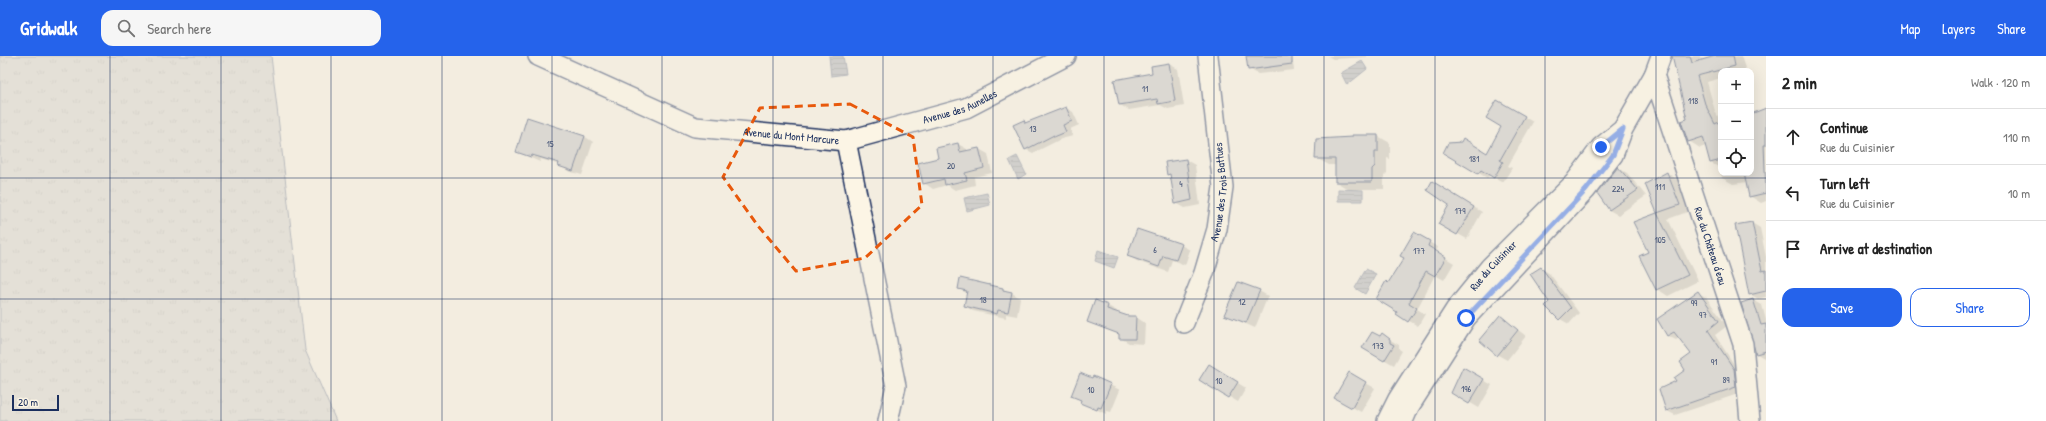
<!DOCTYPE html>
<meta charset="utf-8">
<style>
:root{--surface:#fff;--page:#f6f6f6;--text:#222;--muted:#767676;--line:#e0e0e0;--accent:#2563eb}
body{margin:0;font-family:"Patrick Hand",sans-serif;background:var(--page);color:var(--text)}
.controls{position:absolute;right:12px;top:12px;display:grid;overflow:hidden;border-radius:8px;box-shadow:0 4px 16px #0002}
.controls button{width:36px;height:36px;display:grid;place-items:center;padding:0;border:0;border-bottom:1px solid var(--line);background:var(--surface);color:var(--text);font:20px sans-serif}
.scale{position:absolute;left:12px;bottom:10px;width:47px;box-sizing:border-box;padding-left:4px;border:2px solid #1b2f5e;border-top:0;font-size:11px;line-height:14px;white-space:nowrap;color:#1b2f5e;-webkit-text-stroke:3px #fcf5e5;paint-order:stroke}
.stop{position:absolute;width:12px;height:12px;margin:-9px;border:3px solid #2563eb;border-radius:50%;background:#fff}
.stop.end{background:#2563eb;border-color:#fff;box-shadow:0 1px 4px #0008}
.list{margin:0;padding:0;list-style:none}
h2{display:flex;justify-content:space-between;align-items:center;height:52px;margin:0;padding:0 16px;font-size:17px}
h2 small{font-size:13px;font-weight:400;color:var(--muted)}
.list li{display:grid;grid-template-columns:26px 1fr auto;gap:12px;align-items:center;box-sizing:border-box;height:56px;padding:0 16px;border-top:1px solid var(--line)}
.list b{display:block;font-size:15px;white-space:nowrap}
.list p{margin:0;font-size:13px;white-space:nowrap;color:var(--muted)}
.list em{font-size:13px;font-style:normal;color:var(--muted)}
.actions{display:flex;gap:8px;padding:12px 16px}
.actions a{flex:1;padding:9px 0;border:1px solid var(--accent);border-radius:12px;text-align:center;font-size:14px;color:var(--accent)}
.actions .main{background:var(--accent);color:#fff}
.icon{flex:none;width:22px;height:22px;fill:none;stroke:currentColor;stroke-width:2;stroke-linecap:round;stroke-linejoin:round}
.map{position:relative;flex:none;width:1766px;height:365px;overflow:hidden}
header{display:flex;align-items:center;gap:24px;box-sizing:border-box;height:56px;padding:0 20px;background:var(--accent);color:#fff}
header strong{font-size:19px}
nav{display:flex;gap:22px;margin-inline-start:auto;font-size:14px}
.search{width:280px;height:36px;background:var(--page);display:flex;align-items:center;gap:10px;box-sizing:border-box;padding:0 14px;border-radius:12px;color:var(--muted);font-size:15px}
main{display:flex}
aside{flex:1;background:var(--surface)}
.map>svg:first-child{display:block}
.grass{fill:url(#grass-tufts);stroke:#778095}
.water{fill:url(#water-rules);stroke:#707a91}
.shadow{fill:#0003}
.building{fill:#bebec0;stroke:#1b2f5e}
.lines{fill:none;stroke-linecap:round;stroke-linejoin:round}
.minor-casing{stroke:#1b2f5e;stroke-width:22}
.minor{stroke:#fcf5e5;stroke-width:19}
.route{stroke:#2563eb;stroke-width:5}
.marked{fill:none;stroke:#e8590c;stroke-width:3;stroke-dasharray:8 5;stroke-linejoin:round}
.grid{fill:none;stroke:#1b2f5e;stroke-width:1;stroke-opacity:0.55}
.labels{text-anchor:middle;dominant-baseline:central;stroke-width:3;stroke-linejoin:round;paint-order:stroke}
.number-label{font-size:9px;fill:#445376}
.street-label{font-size:11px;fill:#1b2f5e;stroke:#fcf5e5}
</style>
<header>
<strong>Gridwalk</strong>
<div class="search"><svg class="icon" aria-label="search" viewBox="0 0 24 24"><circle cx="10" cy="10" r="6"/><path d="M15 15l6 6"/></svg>Search here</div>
<nav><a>Map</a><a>Layers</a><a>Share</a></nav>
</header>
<main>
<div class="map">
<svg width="1766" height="365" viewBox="0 0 1766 365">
<defs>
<pattern id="grass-tufts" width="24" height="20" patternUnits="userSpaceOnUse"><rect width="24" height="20" fill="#d3d1cc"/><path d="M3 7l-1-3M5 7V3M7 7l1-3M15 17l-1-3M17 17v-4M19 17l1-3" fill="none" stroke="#b5b4b2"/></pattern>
<pattern id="water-rules" width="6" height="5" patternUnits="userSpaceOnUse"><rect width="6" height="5" fill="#a9acb3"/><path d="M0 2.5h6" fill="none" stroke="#898c95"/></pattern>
</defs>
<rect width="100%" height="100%" fill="#f3ede0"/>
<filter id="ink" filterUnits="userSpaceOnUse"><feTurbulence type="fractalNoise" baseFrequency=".025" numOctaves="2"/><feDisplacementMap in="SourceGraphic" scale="8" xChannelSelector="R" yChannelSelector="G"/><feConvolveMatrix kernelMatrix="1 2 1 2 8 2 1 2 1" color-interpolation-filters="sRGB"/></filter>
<g filter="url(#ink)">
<path class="grass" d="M0,0H271L305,294L336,365H0Z"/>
<g class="water">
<path d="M829,0H843L846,18L831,20Z"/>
<path d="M1362,5L1367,13L1347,29L1341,17Z"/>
<path d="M1017,100L1026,118L1018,123L1009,104Z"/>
<path d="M1338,133L1363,134V145H1338Z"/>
<path d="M987,137L990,149L967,155L964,142Z"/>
<path d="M1098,194L1118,201L1114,212L1095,205Z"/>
<path d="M1366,213L1376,218L1365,238L1355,232Z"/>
</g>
<g class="shadow">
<path d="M1247,0H1292L1294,14L1258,18L1249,13Z"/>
<path d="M1328,0H1367V1L1333,3Z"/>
<path d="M1674,0H1700L1701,6L1718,0H1741L1746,15H1721V22L1707,26L1715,55L1721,66V116L1720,112L1711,107L1706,90L1700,92L1689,85L1688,64Z"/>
<path d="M1169,8L1178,13L1184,50L1168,53L1160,49L1129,54L1120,49L1153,17Z"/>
<path d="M1497,45L1533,66L1508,110L1512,112L1503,126L1490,119L1487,122L1445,97L1487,98L1503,70Z"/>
<path d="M1066,52L1073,56L1079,69L1070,73L1073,80L1061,83L1033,97L1025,93L1024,65L1028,67Z"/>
<path d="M1766,53V145L1761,147L1750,140L1747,126L1733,128L1722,122L1721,117H1751V59Z"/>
<path d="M584,80L593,86L582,119L568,115L560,109L541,103L540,106L517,96Z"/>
<path d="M1378,80L1390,87V103L1387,102V117L1384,120V133H1348L1336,126V109H1329L1316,102Z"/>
<path d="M958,88L967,93V96L979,93L988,98L992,117L974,121L975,129L955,134L947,129L933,133L924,127L940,103Z"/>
<path d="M1186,104L1195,109L1200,149L1185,152L1176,147L1171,120L1168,118Z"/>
<path d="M1618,112L1627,117L1646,140L1618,159L1609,154Z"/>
<path d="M1667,117L1678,124L1690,155L1668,163L1698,225L1668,240L1657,233L1649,196L1634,166L1658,157L1646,128Z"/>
<path d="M1432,127L1482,156L1467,183L1440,168L1450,149Z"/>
<path d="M1752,167L1760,172L1766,201V241L1758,243L1750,238Z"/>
<path d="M1414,178L1438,191L1436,196L1454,207L1444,224L1435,219L1417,253L1425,258L1418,270L1397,258L1398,256L1388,227L1405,201Z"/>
<path d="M1181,189L1190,194L1185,209L1172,204L1168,216L1137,205L1129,200Z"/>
<path d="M1541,212L1550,218L1579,257L1569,268L1560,263Z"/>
<path d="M959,233H1003L1012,237L1020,242L1017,260L1006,258V262L973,255L965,250L968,238Z"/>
<path d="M1259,235L1268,240L1255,272L1226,259Z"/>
<path d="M1698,237L1706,241L1727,270L1715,279L1741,319L1744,336L1675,359L1667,355L1677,325L1686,314L1692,298L1679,282L1676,284L1668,280Z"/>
<path d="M1753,244L1762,249L1766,264V303L1757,298L1742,247Z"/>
<path d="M1108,250L1117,255L1116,257L1136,261L1145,267L1144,288L1129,287L1120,282V279L1088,266Z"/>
<path d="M1500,260L1526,280L1507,304L1498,299Z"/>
<path d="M1382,279L1399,289V293L1402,295L1394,309L1364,292Z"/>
<path d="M1463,312L1492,329L1479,352L1452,336Z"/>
<path d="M1218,315L1246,332L1238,346L1201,324Z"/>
<path d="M1349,318L1375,332L1361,356L1336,342Z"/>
<path d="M1093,321L1120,334L1111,356L1107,355L1106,358L1081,346Z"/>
</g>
<g class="building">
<path d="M1246,0H1292V8L1248,14Z"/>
<path d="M1672,0H1690L1692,7L1715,0H1733L1735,10L1697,20L1705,48L1715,68L1721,65V104L1710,107L1703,81L1688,86L1681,65L1687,63Z"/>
<path d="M1169,7L1175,45L1158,48L1157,43L1119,49L1114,24L1152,17L1151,10Z"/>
<path d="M1497,44L1525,60L1500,104L1503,106L1494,122L1481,114L1478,118L1443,97L1448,87L1461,86L1463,82L1487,97L1501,71L1486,62Z"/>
<path d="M1066,51L1072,65L1063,69L1066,76L1054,81V79L1025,94L1013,69L1024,64L1025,67Z"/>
<path d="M1766,52V89H1764L1766,137L1749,141L1744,117H1751V58Z"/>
<path d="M527,61L585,80L573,115L558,110L559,107L532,99L531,101L516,96Z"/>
<path d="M1352,79H1378V96H1375V110L1372,113V126H1335V103H1315L1316,83L1352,81Z"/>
<path d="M958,87L960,96L979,92L984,112L965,117L967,124L945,129L944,123L923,128L918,107L938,102L936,92Z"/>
<path d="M1186,103L1192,144L1175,148L1170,118L1167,119L1165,106Z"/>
<path d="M1618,111L1638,134L1609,154L1597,137Z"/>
<path d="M1667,116L1680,149L1657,157L1688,219L1656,234L1639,200L1648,196L1633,166L1657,157L1645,128Z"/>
<path d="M1432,125L1474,151L1457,179L1438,168L1449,149L1427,134Z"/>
<path d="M1752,166L1762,215L1766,214V235L1749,239L1735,169Z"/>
<path d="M1137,173L1182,188L1176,204L1163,200L1159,211L1127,200Z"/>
<path d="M1414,176L1430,185L1428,190L1446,201L1435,220L1426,215L1409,247L1417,252L1408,266L1396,258L1397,256L1376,243L1386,225L1388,227L1404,202L1400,200Z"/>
<path d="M1541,211L1571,252L1559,264L1545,250L1549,246L1530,218Z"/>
<path d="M960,222L1003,232V234L1012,236L1008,256L998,254L997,258L964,250L967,235L958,233Z"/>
<path d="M1238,226L1260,234L1246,267L1224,259Z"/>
<path d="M1698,235L1719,265L1708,274L1734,313L1736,331L1666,355L1659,333L1676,325L1674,322L1685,314L1680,306L1691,298L1674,276L1667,280L1657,263Z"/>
<path d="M1753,243L1761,269L1766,268V295L1756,298L1741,247Z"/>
<path d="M1095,244L1108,249L1107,253L1128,260H1136L1135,283H1119V278L1087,266Z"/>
<path d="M1500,259L1518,274L1497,300L1479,284Z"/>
<path d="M1372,276L1380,280L1382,277L1390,283V287L1394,289L1384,305L1362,292Z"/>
<path d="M1209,308L1238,326L1228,342L1199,324Z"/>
<path d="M1463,311L1484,323L1469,348L1451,337Z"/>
<path d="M1349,316L1366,326L1352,352L1334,342Z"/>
<path d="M1080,317L1092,322L1093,320L1111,328L1101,352L1098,351L1097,354L1080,347L1081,344L1071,340Z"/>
</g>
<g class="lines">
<defs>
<g id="minor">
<path id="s1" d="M538,0L695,71L846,85L966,52L1066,0"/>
<path id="s2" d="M1654,19L1743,288L1750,365"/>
<path d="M846,85L896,330L888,365"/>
<path id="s3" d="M1184,267L1204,217L1217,173L1223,131L1208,0"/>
<path id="s4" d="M1387,365L1398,343L1455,254L1490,211L1574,127L1601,91L1622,74"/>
<path d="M1403,365L1409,351L1466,262L1586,134L1613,99L1623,73L1654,19L1661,0"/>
</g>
</defs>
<use href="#minor" class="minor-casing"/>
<use href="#minor" class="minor"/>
</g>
</g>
<g class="lines" filter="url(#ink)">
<path class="route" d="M1466,262L1586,134L1613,99L1623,73L1601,91"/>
</g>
<path d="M0 0H1766V365H0ZM850,48L913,81L922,149L865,202L796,215L758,170L723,121L760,52Z" fill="#f3ede0" fill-opacity=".55" fill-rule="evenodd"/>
<path class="marked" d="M850,48L913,81L922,149L865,202L796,215L758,170L723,121L760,52Z"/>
<path class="grid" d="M110,0V365M221,0V365M331,0V365M442,0V365M552,0V365M662,0V365M773,0V365M883,0V365M993,0V365M1104,0V365M1214,0V365M1324,0V365M1435,0V365M1545,0V365M1656,0V365M0,122H1766M0,243H1766"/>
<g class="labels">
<g class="number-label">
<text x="1145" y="33">11</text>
<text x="1693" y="45">118</text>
<text x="1033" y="73">13</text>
<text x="550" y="88">15</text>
<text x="1474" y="103">181</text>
<text x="951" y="110">20</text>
<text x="1181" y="128">4</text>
<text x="1660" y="131">111</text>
<text x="1618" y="133">224</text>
<text x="1460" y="155">179</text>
<text x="1660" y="184">105</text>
<text x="1155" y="194">6</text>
<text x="1419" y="195">177</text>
<text x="983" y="244">18</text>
<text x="1242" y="246">12</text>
<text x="1694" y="247">99</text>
<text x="1703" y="259">97</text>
<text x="1378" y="290">173</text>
<text x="1714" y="306">91</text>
<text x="1726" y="324">89</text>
<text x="1219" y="325">10</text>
<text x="1466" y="333">196</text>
<text x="1091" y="334">10</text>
</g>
<g class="street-label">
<text stroke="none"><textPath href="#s1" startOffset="443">Avenue des Aunelles</textPath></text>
<text stroke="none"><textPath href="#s1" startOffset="269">Avenue du Mont Marcure</textPath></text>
<text stroke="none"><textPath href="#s3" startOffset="137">Avenue des Trois Battues</textPath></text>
<text stroke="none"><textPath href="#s2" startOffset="180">Rue du Château d'eau</textPath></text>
<text stroke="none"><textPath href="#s4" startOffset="189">Rue du Cuisinier</textPath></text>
</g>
</g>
</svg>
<div class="controls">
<button>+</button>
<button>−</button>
<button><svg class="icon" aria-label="locate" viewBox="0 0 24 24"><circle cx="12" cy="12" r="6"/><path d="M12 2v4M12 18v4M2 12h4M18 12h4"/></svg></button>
</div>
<div class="scale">20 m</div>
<div class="stop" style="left:1466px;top:262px"></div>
<div class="stop end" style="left:1601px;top:91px"></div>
</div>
<aside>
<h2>2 min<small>Walk · 120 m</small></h2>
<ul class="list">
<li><svg class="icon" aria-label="ahead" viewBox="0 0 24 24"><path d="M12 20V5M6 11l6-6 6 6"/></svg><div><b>Continue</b><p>Rue du Cuisinier</p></div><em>110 m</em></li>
<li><svg class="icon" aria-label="left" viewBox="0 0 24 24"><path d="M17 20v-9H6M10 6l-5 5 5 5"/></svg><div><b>Turn left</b><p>Rue du Cuisinier</p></div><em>10 m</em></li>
<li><svg class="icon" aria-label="arrive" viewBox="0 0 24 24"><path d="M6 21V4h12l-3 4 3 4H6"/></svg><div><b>Arrive at destination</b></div></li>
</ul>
<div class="actions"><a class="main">Save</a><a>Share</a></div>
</aside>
</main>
